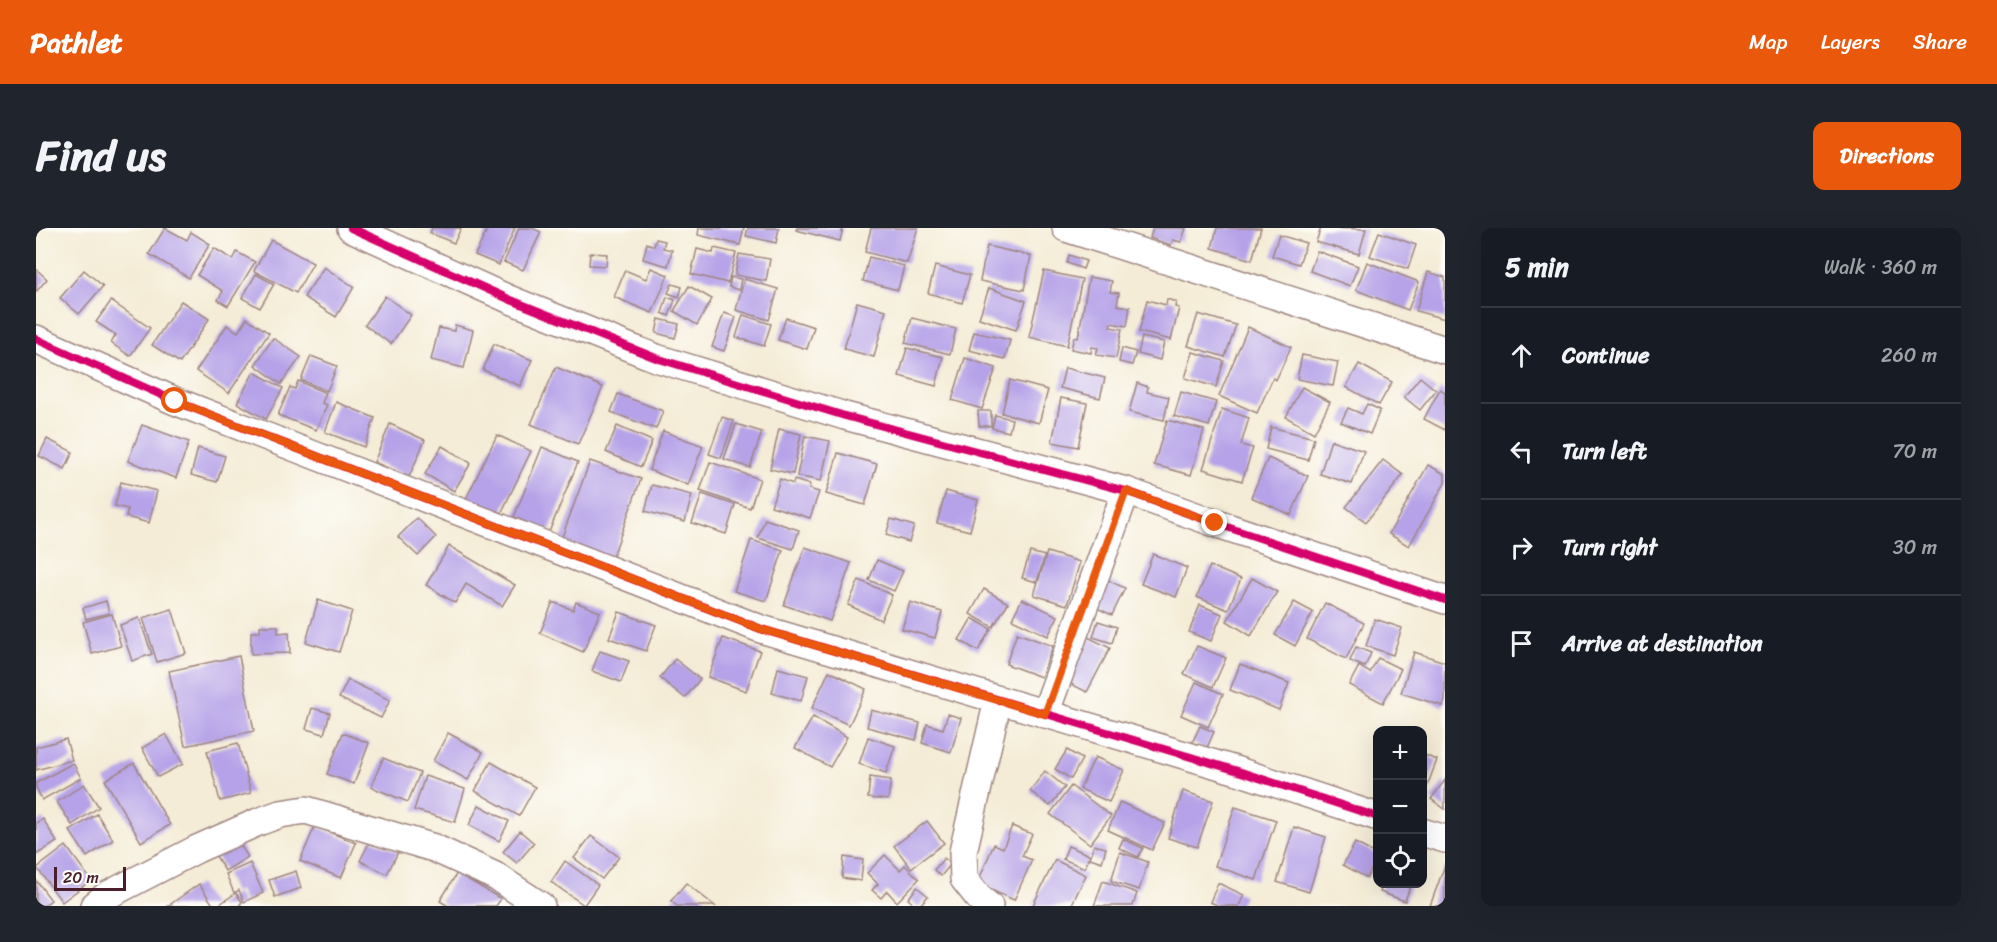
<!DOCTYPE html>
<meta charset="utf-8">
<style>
:root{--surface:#171b24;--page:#20242c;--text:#f1f3f6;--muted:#9ea1a6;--line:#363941;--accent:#ea580c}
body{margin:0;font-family:Sriracha,sans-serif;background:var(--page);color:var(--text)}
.controls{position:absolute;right:18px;bottom:18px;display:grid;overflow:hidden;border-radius:12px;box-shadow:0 6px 24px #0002}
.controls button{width:54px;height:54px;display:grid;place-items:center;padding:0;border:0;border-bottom:2px solid var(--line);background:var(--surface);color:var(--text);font:30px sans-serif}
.scale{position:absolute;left:18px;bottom:15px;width:72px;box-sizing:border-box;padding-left:6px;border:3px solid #4a1f2b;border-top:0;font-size:16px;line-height:21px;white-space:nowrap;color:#4a1f2b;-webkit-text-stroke:4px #fdfcf7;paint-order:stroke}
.stop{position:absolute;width:18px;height:18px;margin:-14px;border:4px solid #ea580c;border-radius:50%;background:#fff}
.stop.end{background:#ea580c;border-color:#fff;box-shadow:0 2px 6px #0008}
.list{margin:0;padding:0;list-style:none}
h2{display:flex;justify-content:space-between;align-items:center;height:78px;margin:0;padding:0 24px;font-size:26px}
h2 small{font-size:20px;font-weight:400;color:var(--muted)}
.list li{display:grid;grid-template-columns:39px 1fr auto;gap:18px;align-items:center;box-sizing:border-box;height:96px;padding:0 24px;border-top:2px solid var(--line)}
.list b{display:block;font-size:22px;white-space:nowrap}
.list em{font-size:20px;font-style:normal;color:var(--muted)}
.icon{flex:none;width:33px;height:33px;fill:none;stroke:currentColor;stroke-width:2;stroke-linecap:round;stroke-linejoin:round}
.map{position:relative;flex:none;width:1409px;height:678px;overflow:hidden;border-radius:12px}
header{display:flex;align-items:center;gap:36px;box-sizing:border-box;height:84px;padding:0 30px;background:var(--accent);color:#fff}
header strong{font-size:28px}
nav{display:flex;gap:33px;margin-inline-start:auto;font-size:21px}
.intro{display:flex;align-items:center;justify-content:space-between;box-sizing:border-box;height:144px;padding:0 36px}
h1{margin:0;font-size:42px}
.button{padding:15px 27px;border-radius:12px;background:var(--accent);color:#fff;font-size:21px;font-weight:700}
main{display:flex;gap:36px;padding:0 36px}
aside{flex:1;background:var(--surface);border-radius:12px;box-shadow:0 6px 24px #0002}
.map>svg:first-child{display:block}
.building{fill:#b5a2e8}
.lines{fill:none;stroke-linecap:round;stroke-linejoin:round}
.minor-casing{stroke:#9f8680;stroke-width:30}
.minor{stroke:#fff;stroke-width:27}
.cycleway-casing{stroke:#fdfcf7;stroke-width:11}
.cycleway{stroke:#d6006c;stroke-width:8}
.route{stroke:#ea580c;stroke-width:8}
</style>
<header>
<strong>Pathlet</strong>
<nav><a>Map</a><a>Layers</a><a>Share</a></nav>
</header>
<div class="intro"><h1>Find us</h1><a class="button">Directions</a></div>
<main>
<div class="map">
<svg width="1409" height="678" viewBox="0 0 1409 678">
<rect width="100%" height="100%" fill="#fdfcf7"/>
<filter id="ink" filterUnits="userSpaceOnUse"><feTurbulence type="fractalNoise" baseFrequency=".0167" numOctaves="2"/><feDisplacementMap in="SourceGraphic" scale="12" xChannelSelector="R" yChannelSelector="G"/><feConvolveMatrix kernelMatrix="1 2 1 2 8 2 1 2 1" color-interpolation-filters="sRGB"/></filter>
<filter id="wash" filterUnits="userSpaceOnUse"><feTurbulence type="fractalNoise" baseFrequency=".008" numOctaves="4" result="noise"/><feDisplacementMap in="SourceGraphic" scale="24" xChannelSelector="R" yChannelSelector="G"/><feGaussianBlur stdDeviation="1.35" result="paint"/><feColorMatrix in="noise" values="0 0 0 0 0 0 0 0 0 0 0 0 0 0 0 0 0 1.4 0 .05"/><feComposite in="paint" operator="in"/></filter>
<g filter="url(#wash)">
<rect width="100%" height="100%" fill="#f4ecd6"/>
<g id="blocks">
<g class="building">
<path d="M129,0L151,12L155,4L174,16L153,50L113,26Z"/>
<path d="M396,0H425L418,15L394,5Z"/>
<path d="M452,0H479L463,37L439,27Z"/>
<path d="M483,0H496L505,4L487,42L468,34Z"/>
<path d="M663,0H708L704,17L662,7Z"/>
<path d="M712,0H743L740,15L710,8Z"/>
<path d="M761,0H807L804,13L760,2Z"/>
<path d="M835,0H882L871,35L829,24Z"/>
<path d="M1117,0H1150L1145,14L1137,12L1135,17L1114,10Z"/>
<path d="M1181,0H1225L1216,32L1176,20Z"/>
<path d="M1285,0L1330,1L1323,26L1280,14Z"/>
<path d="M1343,4L1380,17L1372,41L1334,28Z"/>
<path d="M1243,7L1270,15L1263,36L1236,28Z"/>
<path d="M620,11L629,13L627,20L636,22L632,38L607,31L611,15L618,18Z"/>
<path d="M235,12L277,35L260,65L218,43Z"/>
<path d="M951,18L995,28L988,62L944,53Z"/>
<path d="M178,20L197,32L201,24L219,34L192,78L182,72L187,63L161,47Z"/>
<path d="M678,20L700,25L692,55L655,46L661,21L677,25Z"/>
<path d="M1281,23L1322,38L1314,58L1274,43Z"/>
<path d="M554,25L571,26L570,38L553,37Z"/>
<path d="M703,26L734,31L730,53L699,47Z"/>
<path d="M1033,27L1050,33L1047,41L1031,35Z"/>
<path d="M833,29L868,38L862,62L827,53Z"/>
<path d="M1331,34L1383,54L1372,82L1320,62Z"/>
<path d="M899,38L934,47L926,75L892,65Z"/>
<path d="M288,39L318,59L300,89L268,69Z"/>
<path d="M615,40L632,47L616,85L578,69L589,42L610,51Z"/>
<path d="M0,41L11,51L0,64Z"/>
<path d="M48,42L67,58L43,86L24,70Z"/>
<path d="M1008,43L1046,51L1031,118L993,109Z"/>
<path d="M1392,44L1409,49V91L1380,83Z"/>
<path d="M220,46L238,56L224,80L206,70Z"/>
<path d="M695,49L705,51L703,62L693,59Z"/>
<path d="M1053,49L1076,53L1074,64L1083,65L1081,77L1094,79L1091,98L1075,95L1074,99L1086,101L1080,130L1060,127L1062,120L1056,119L1055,125L1035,121L1038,109L1042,110Z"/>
<path d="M708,51L742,61L733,92L700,82Z"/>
<path d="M636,56L646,59L643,69L632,65Z"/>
<path d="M653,58L676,71L661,97L638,83Z"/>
<path d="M953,60L990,73L980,102L943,90Z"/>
<path d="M349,68L375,87L355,116L329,97Z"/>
<path d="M631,69L639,72L633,88L626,85Z"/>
<path d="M1131,71L1140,74L1139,79L1143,80L1135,112L1103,104L1111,72L1130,77Z"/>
<path d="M75,73L114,100L94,128L75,115L80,107L60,94Z"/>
<path d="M145,73L173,91L144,135L116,117Z"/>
<path d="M821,74L850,82L838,129L808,121Z"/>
<path d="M688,85L700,89L688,123L676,119Z"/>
<path d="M1162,86L1200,97L1189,129L1152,118Z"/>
<path d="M707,87L735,96L728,118L700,109Z"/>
<path d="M211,90L233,105L193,165L160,143L191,97L202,104Z"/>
<path d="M750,90L778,99L771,121L742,112Z"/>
<path d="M876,90L920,101L914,126L869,115Z"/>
<path d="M623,91L643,96L639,110L620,105Z"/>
<path d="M419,97L437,102L428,140L395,132L403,100L418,103Z"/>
<path d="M1212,99L1255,119L1240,152L1237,150L1221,185L1183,168Z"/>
<path d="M938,104L974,112L969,131L933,122Z"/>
<path d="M1106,109L1128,114L1124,132L1102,126Z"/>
<path d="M237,110L265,129L245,156L219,137Z"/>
<path d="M458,116L496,132L484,158L447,142Z"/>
<path d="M871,120L907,129L900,158L863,148Z"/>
<path d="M1086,120L1100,124L1096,137L1083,134Z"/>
<path d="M1157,124L1188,133L1180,159L1149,150Z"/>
<path d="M1266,127L1302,134L1297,158L1261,151Z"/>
<path d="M275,128L301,138L291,163L265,152Z"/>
<path d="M929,130L960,140L946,181L916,172Z"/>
<path d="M1323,136L1356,154L1343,177L1310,159Z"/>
<path d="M520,139L567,159L542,216L495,196Z"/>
<path d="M1029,140L1069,150L1064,170L1024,160Z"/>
<path d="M218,144L247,160L230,191L201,175Z"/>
<path d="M1384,149L1400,162L1384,182L1368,169Z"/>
<path d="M974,152L1012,162L1003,195L966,185Z"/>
<path d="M262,153L290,165L286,175L291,177L280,202L242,187L254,159L259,161Z"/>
<path d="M1101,155L1112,159L1111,164L1133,169L1128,192L1093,184Z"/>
<path d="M1266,159L1294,174L1278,205L1250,189Z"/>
<path d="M1404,161L1409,164V202L1388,191Z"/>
<path d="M1145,164L1180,174L1173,198L1138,188Z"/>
<path d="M582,166L627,183L620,201L575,184Z"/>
<path d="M1025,170L1051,175L1042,219L1016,214Z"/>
<path d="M300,174L339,190L328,219L289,204Z"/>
<path d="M1331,176L1344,182L1334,206L1305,194L1312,180L1326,186Z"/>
<path d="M1186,181L1213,190L1205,217L1217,220L1206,253L1167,241Z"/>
<path d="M942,183H955V198H943Z"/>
<path d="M959,187L976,191L973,204L956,200Z"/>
<path d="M686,189L698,193L685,230L673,226Z"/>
<path d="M1131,192L1168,202L1155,247L1118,237Z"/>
<path d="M354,196L389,212L373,249L338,234Z"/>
<path d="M700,196L726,204L714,240L688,231Z"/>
<path d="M106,197L153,214L140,250L92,233Z"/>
<path d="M581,198L616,213L605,239L570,224Z"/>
<path d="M1235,199L1278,210L1272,232L1230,221Z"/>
<path d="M743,201L765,206L757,246L734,241Z"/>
<path d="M627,203L667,218L652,257L613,242Z"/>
<path d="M461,207L495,223L462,292L428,275Z"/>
<path d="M769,208L794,213L785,253L761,248Z"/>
<path d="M11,211L37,224L29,241L3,228Z"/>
<path d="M1295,212L1328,223L1316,256L1284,246Z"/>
<path d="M406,218L435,235L418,263L389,246Z"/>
<path d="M506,219L542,234L513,304L478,289Z"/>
<path d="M162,220L189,228L181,254L155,247Z"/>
<path d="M802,225L841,236L829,277L790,266Z"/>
<path d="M1232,230L1272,248L1255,287L1215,269Z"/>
<path d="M1347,232L1367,247L1330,294L1310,279Z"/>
<path d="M554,233L605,251L574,336L523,317Z"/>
<path d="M674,234L724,251L714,280L664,263Z"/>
<path d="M1392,237L1409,246V255L1373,318L1353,306Z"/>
<path d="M744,251L757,256L758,252L774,257L773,261L783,264L774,290L735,278Z"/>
<path d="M85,254L121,263L113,295L90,289L92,281L79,278Z"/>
<path d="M616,257L656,267L649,294L609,283Z"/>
<path d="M910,263L942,272L934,303L901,295Z"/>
<path d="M666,266L699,277L690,306L656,295Z"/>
<path d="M381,290L400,309L382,328L362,309Z"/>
<path d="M729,291L763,302L757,321L722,310Z"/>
<path d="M855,291L878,298L873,314L850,307Z"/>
<path d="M715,312L747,322L730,373L698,363Z"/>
<path d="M413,318L479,357L466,378L430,356L419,375L390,357Z"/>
<path d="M769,319L815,335L794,393L748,377Z"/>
<path d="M994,324L1009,328L1001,354L986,350Z"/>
<path d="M1011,324L1044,334L1031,377L998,367Z"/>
<path d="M1117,326L1151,340L1140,369L1105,356Z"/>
<path d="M841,332L867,343L858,363L833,352Z"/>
<path d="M1174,338L1205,351L1192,382L1161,369Z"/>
<path d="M1065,349L1089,360L1076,387L1052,376Z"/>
<path d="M1216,350L1241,364L1215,408L1191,393Z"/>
<path d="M823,352L856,367L845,392L812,377Z"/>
<path d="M948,361L972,375L957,399L934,386Z"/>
<path d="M986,371L1022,388L1012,408L976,391Z"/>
<path d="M282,372L316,383L303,424L270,414Z"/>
<path d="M70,373L73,385L50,391L47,380Z"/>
<path d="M517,374L537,382L540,374L564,384L547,424L504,405Z"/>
<path d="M874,374L906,384L899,410L866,401Z"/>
<path d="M1258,374L1277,384L1259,418L1239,407Z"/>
<path d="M1289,375L1328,395L1310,431L1271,411Z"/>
<path d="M1164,377L1186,386L1175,413L1153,404Z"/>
<path d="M136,381L150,425L121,434L107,390Z"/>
<path d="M583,384L620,397L610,423L573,410Z"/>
<path d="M76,386L85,418L56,426L47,394Z"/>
<path d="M103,390L116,426L96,433L84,397Z"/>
<path d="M936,390L955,401L942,423L923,412Z"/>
<path d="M1339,391L1366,400L1357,427L1330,418Z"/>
<path d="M1062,393L1081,399L1076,415L1057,409Z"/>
<path d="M224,398H242V405L253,404L254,425L215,426V404H224Z"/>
<path d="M981,405L1017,418L1005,449L970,436Z"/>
<path d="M1050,408L1074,420L1051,464L1027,452Z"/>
<path d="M687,410L724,423L710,463L672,449Z"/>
<path d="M1161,418L1190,430L1177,459L1148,446Z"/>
<path d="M1320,419L1335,425L1329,439L1314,433Z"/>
<path d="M564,423L593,433L585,454L556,443Z"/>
<path d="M1378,424L1409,434V473L1407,478L1365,465Z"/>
<path d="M203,428L218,503L149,518L133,443Z"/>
<path d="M1342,430L1365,441L1347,475L1313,457L1323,438L1334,445Z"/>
<path d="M639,431L664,451L649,470L624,450Z"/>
<path d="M1204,436L1253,455L1243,482L1194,462Z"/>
<path d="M742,440L772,448L765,473L736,465Z"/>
<path d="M793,443L830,461L813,497L776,480Z"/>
<path d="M312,452L354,472L345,490L303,470Z"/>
<path d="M1160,454L1187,466L1172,499L1145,487Z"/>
<path d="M276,480L294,485L288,506L270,501Z"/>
<path d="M835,482L884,495L880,512L831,499Z"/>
<path d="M912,486L925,490L915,524L886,515L891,496L907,501Z"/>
<path d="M777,489L811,509L794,539L759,520Z"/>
<path d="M1164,498L1178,504L1170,522L1156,515Z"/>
<path d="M307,505L333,515L318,556L291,546Z"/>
<path d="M412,505L447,524L432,552L397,533Z"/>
<path d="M130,506L147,536L122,549L106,520Z"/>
<path d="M832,509L859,518L850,545L823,536Z"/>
<path d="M30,511L36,532L0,542V519Z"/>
<path d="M202,515L215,565L184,573L171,523Z"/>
<path d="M1031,522L1046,531L1035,551L1019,541Z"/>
<path d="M1386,526L1401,532L1387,569H1386Z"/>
<path d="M1059,529L1088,542L1073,574L1044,561Z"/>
<path d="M347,530L384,545L372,574L335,559Z"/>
<path d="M455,534L499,559L483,588L439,563Z"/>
<path d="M37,535L45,550L6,572L0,559V555Z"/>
<path d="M98,535L134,597L105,614L69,552Z"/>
<path d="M1009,543L1029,559L1014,578L994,563Z"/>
<path d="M389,548L429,561L419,594L378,582Z"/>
<path d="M834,549L855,552L852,572L832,570Z"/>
<path d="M1409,552V581L1395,571Z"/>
<path d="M48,556L63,579L36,597L21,574Z"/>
<path d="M1035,558L1075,588L1054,616L1014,586Z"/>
<path d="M1147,563L1177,573L1161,619L1132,610Z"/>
<path d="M1084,574L1129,595L1116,622L1072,602Z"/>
<path d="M443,577L473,593L463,613L433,597Z"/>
<path d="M1199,579L1240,592L1220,652L1179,638Z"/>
<path d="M61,586L77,612L51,629L34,603Z"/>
<path d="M7,591L21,614L0,627V595Z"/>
<path d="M891,593L908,615L875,640L858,618Z"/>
<path d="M279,598L320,615L305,650L264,633Z"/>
<path d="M976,598L996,606L986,628L996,632L978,672L941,656L958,616L967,620Z"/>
<path d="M1258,599L1290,609L1273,664L1241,654Z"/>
<path d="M484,603L498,615L481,635L467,624Z"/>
<path d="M555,608L583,629L566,651L538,630Z"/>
<path d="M335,611L362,624L351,646L324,633Z"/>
<path d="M1087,611L1107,620L1102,629L1083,620Z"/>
<path d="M203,615L212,629L189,643L180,628Z"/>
<path d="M1319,615L1342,627L1331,650L1307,637Z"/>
<path d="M1058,617L1070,620L1066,634L1054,630Z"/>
<path d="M30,618L55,652L26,674L1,640Z"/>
<path d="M1032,618L1054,627L1049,640L1027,631Z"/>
<path d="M1084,624L1112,634L1103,662L1075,653Z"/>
<path d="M849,627L864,642L869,637L883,651L861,674L851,663L845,670L836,662L842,656L831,645Z"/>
<path d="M808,629L827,632L825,653L806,650Z"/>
<path d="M908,630L915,636L905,648L898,642Z"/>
<path d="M1019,632L1050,647L1035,678H999L997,677Z"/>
<path d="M529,633L562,657L548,677L515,654Z"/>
<path d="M214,635L227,665L208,674L203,662L198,665L190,646Z"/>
<path d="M1409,637V678H1394Z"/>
<path d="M260,643L265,660L239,669L233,652Z"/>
<path d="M421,645L465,671L460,678H412L404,673Z"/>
<path d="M0,652L15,672L7,678H0Z"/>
<path d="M1067,653L1101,665L1097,678H1058Z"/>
<path d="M650,655L679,678H641L635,673Z"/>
<path d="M1182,655L1208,667L1203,678H1183L1174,674Z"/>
<path d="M163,656L178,678H132Z"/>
<path d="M1347,656H1375L1369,673L1344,664Z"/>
<path d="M881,659L892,668L883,678H880L872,671Z"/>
<path d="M200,665L206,674L204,676L206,678H181Z"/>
</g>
</g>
</g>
<g filter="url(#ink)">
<use href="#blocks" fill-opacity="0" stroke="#9f8680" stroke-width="1.5"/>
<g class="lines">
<defs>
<g id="minor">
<path d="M315,0L475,72L620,130L809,188L1090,263L1179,295L1409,372"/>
<path d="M1030,0L1409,122"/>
<path d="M0,111L139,173L725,401L1202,543L1342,589"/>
<path d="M1009,486L1090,263"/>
<path d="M1386,604L1409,611"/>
<path d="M58,678L70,668L161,621L222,594L244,586L270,582L398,620L459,648L505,678"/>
<path d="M953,678L943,670L928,651L927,624L962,472"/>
</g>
</defs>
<use href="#minor" class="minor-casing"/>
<use href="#minor" class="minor"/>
<defs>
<g id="cycleway">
<path d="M315,0L475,72L620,130L809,188L1090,263L1179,295L1409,372"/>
<path d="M0,111L139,173L725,401L1202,543L1342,589"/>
</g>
</defs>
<use href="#cycleway" class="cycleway-casing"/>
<use href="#cycleway" class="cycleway"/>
</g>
</g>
<g class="lines" filter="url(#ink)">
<path class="route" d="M139,173L725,401L1009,486L1090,263L1179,295"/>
</g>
</svg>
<div class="controls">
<button>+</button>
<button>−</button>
<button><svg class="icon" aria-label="locate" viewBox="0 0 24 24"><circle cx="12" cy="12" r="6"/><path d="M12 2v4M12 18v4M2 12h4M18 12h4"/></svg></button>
</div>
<div class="scale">20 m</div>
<div class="stop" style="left:139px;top:173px"></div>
<div class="stop end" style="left:1179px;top:295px"></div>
</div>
<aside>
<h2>5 min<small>Walk · 360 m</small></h2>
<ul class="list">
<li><svg class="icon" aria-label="ahead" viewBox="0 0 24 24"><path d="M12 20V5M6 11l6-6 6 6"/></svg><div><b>Continue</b></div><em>260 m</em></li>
<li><svg class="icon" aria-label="left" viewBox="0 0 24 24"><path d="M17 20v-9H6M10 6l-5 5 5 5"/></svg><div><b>Turn left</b></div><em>70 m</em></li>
<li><svg class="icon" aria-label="right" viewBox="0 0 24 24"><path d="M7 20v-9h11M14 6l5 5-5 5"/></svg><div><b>Turn right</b></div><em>30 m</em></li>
<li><svg class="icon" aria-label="arrive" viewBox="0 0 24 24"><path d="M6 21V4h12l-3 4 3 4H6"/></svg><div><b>Arrive at destination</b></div></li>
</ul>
</aside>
</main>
